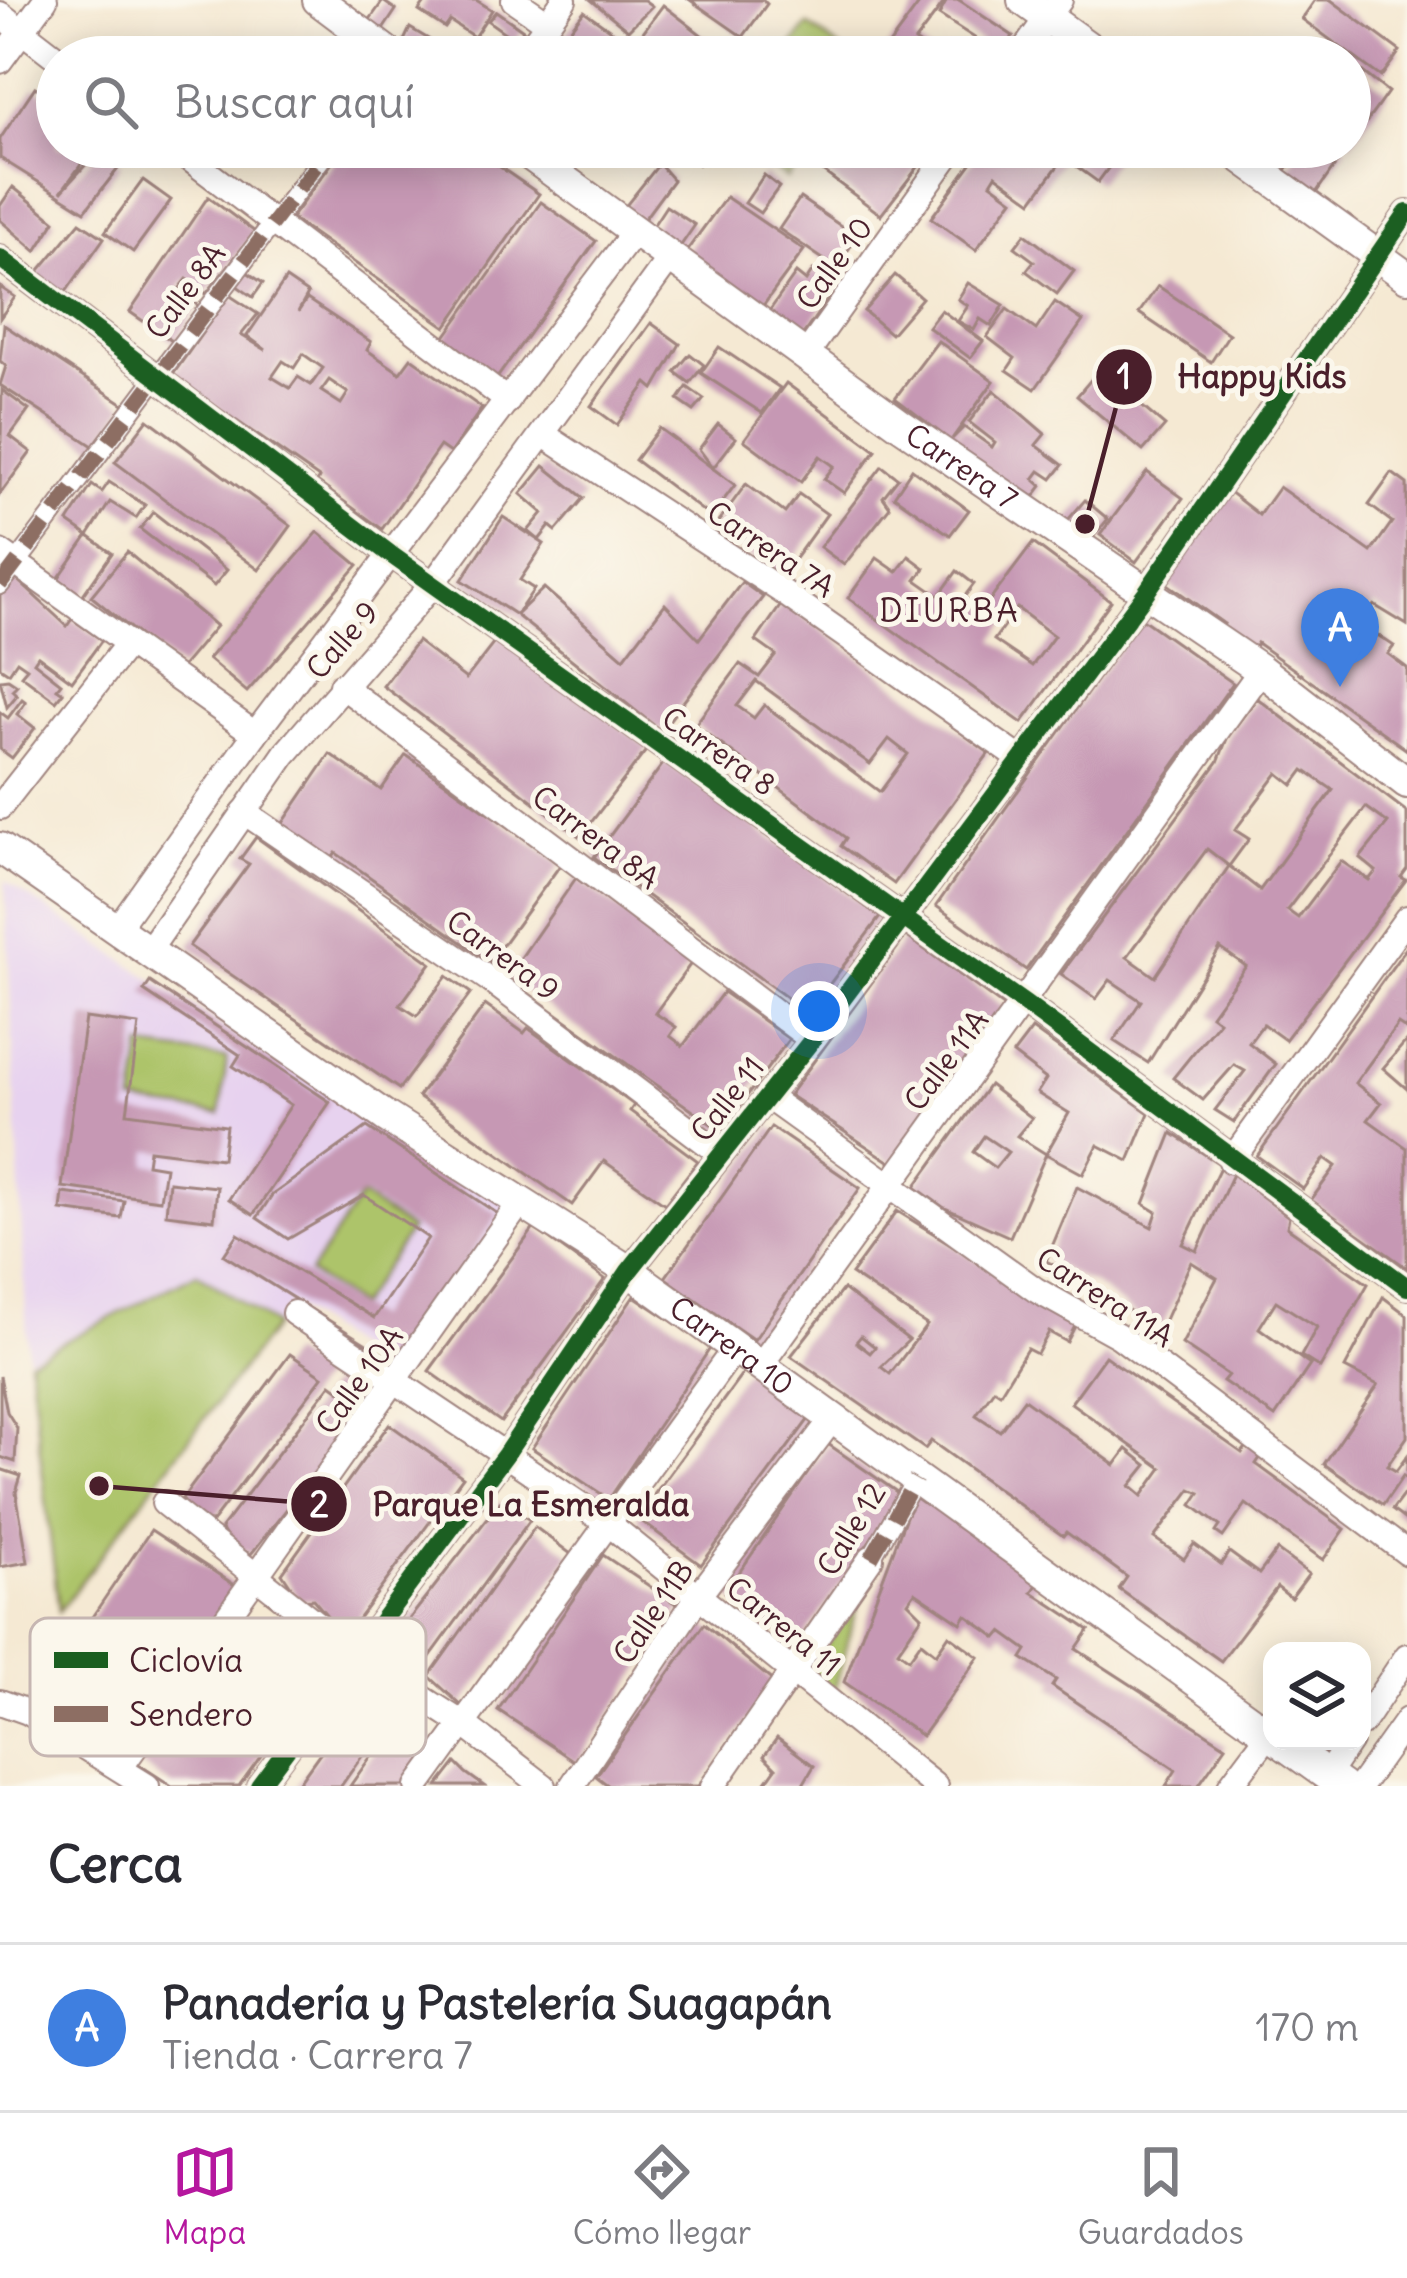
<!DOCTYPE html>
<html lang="es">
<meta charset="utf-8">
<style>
:root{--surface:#fff;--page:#f7f7f7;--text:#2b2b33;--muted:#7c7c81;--line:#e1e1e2;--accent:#b5179e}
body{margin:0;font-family:Delius,sans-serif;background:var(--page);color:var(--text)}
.controls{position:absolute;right:36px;bottom:36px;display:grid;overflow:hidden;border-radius:24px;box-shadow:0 6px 30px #0003}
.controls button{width:108px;height:108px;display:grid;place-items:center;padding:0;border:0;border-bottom:3px solid var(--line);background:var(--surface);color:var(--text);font:60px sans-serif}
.you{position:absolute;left:819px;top:1011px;width:42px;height:42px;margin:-30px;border:9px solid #fff;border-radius:50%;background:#1a73e8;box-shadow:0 0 0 18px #1a73e833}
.badge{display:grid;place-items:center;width:78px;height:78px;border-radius:50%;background:var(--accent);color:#fff;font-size:39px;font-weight:700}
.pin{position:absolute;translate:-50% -99px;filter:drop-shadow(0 3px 6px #0008)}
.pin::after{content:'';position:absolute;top:63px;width:42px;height:36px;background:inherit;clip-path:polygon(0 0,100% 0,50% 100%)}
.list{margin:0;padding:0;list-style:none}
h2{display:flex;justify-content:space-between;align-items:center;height:156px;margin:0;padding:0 48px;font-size:51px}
h2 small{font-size:39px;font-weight:400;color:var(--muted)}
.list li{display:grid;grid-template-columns:78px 1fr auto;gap:36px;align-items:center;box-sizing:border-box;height:168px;padding:0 48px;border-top:3px solid var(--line)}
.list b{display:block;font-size:45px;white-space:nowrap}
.list p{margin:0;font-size:39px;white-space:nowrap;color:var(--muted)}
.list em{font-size:39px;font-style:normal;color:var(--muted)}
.icon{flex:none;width:66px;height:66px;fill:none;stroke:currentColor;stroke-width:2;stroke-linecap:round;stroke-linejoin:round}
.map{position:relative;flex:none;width:1407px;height:1786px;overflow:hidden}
.search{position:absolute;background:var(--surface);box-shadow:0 6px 30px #0003;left:36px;right:36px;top:36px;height:132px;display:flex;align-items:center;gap:30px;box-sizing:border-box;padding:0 42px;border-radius:66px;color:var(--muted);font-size:45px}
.sheet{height:324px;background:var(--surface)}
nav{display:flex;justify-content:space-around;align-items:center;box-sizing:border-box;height:168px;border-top:3px solid var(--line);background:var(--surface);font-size:33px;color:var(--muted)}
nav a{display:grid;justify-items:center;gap:6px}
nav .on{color:var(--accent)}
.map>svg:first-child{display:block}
.built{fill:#e7d2ef}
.green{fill:#adc46a;stroke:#7c724a;stroke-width:3}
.building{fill:#c698b4;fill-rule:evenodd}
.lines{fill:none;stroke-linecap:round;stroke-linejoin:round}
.pedestrian-casing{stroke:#a0847f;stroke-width:22}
.minor-casing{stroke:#a0847f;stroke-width:28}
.tertiary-casing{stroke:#a0847f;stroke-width:34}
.pedestrian{stroke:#fff;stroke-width:18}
.minor{stroke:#fff;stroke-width:24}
.tertiary{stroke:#fff;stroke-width:30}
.quiet{stroke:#8d6e63;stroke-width:15;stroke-dasharray:30 15;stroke-linecap:butt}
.cycleway-casing{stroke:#fbf7ec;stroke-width:26}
.cycleway{stroke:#1b5e20;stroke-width:18}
.labels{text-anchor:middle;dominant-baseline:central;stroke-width:10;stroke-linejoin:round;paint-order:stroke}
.street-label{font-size:30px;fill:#4a1f2b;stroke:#fbf7ec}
.neighbourhood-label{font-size:33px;letter-spacing:3px;fill:#4a1f2b;stroke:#fbf7ec}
.key{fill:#fbf7ec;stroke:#c6b6b2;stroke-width:3}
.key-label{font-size:33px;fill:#4a1f2b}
.leader{fill:none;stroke:#4a1f2b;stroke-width:4.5}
.callout-dot{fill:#4a1f2b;stroke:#fbf7ec;stroke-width:4.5}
.mark-label{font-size:36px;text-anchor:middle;font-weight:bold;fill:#fff}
.callout-label{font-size:33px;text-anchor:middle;font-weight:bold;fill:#4a1f2b;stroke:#fbf7ec;stroke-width:10;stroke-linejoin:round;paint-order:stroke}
</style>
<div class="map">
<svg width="1407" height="1786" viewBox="0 0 1407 1786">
<rect width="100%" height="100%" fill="#fbf7ec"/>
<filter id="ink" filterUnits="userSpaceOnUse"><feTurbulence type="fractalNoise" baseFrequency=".00833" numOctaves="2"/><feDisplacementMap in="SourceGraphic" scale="24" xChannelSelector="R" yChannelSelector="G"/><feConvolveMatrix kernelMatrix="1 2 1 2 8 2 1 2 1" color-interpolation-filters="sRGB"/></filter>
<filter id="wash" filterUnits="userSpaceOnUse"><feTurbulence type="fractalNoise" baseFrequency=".004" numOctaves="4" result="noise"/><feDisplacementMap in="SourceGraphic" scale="48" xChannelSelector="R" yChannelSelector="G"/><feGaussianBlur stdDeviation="2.7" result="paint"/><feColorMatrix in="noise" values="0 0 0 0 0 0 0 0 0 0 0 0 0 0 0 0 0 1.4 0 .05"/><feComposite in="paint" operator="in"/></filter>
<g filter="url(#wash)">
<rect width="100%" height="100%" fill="#f5e9d3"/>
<path class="built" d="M5,881L257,1049L520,1203L398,1379L289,1303L275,1325L197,1273L28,1358Z"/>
<g class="green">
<path d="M808,25L852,57H784Z"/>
<path d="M747,147H811L787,179Z"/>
<path d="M142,1047L227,1058L220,1114L134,1103Z"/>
<path d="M361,1196L410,1230L358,1306L309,1273Z"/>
<path d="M197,1273L275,1325L59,1611L29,1360Z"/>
<path d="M858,1601L834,1692L805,1671Z"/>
</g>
<g id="blocks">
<g class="building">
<path d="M427,0H476L492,10L474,37L450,21L445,28L419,11Z"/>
<path d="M591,0H644L652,6L628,30Z"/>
<path d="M690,0H763L767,4L743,37Z"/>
<path d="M922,0H946L915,41L937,57H880Z"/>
<path d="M947,0H959L1013,36L999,57H969L981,42L939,15Z"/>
<path d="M1315,0H1331L1400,51L1381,77L1302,19Z"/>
<path d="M383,1L396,10L380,34L366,25Z"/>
<path d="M663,5L730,57H666L640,36Z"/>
<path d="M496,11L523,30L506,55L495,47L505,33L488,21Z"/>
<path d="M584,11L648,57H548Z"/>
<path d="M410,28L430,40L420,57L401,47Z"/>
<path d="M1359,69L1388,92L1350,145V82Z"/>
<path d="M35,87L57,103V147H94L61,192L100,149L121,165L85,211L0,158V139Z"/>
<path d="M344,147H471L539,194L446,327L291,218Z"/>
<path d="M529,147H580L560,172Z"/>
<path d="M685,147H711L698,164Z"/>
<path d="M813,147H918L928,154L881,215L805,158Z"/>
<path d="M983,147H1047L1063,159L1032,201L996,175L991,183L1013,199L976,250L931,218Z"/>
<path d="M1079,147H1124L1098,182L1069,161Z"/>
<path d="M1303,147H1348L1311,200L1280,178Z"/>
<path d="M659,164L673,180L642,222L624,208Z"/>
<path d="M764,175L779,187L760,213L745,203Z"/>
<path d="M143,180L171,200L133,252L105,232Z"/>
<path d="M13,187L55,221L36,251L0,220V206Z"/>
<path d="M208,197L255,232L206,294L187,279L179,289L198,306L175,343L130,312Z"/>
<path d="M726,197L804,250L757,314L685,253Z"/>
<path d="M800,198L857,237L836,268L779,229Z"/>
<path d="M541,202L596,241L497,378L442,341Z"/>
<path d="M666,206L695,225L677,251L651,229Z"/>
<path d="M80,222L104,238L63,296L35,276Z"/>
<path d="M1025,234L1074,271L1057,294L1026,271L1034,261L1015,247Z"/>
<path d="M813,270L837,286L797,343L763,320L796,273L806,281Z"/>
<path d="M247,272L263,283L253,297L237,286Z"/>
<path d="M895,275L922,298L891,334L864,311Z"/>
<path d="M286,279L308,294L298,312L307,299L371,342L367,350L400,373L411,358L482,408L450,453L440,446L382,529L317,482L319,478L172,376L229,295L258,314L241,335L266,350L247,336ZM303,354L323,368L311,385L298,377L290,388L272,377L283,361L294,368ZM329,380L348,393L341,404L321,391Z"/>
<path d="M968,283L1004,305L991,326L980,319L974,330L958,321L968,306L958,299Z"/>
<path d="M1158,286L1229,334L1211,362L1139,313Z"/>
<path d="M0,287L15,297L0,318Z"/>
<path d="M1055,302L1083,321L1035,389L1007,370L1015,358L987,337L1007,309L1036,330Z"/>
<path d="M941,310L983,341L970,358L928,327Z"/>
<path d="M651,323L680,344L654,389L647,383L617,425L591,406Z"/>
<path d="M4,325L125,405L96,448L0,385L6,366L0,361Z"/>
<path d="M938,341L994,381L952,439L964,427L992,447L995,442L969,422L994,390L1045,434L1036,445L1063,465L1052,479L1040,471L1034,479L1042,486L1030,502L895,398Z"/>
<path d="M719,347L780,388L762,413L701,373Z"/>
<path d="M690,354L704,365L690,383L675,372Z"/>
<path d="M1099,370L1165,426L1143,451L1077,396Z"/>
<path d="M786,383L876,450L844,493L824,479L834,466L820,456L801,482L744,440Z"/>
<path d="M687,387L704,399L694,411L678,400Z"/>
<path d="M2,390L29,410L10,436L31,452L0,494Z"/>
<path d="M148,419L291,526L259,570L115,462Z"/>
<path d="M718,424L736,438L713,468L699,449Z"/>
<path d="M659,428L735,485L711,517L635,460Z"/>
<path d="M544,466L584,498L556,531L550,526L539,540L528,531L543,513L521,494Z"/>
<path d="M882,466L898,478L883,497L890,507L844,565L820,547Z"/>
<path d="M912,469L969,510L950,535L894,496Z"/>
<path d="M1147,472L1183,498L1136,562L1100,535Z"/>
<path d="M1392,473L1407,484V625L1374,605L1361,624L1394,646L1388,654L1407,668V750L1257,643L1251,653L1220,630L1224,624L1162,580L1228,491L1259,515L1279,487L1371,552L1392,522L1369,505Z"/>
<path d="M109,482L145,505L136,518L110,502L88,536L68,522L92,485L102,492Z"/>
<path d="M746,484L785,513L799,494L827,514L781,578L713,529Z"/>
<path d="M1085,500L1108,519L1085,547L1061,528Z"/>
<path d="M153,512L227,570L214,586L140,529Z"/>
<path d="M503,517L544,544L520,580L534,589L516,615L544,588L624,658L665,604L699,639L742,582L763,597L661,731L516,615L462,580Z"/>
<path d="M318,532L358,565L247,692L208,659Z"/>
<path d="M88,536L112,553L82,596L58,579Z"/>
<path d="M1033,543L1111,601L1022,723L848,598L877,558L897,572L909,556L925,568L916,580L939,596L957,571L974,584L964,597L982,611ZM1017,608L1054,636L1032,666L994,640Z"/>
<path d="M127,552L216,626L180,669L91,596Z"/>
<path d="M13,576L67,626L72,619L102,640L72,681L38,656L34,662L61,683L57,688L63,692L56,701L21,675L27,668L17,661L9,673L0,667V594Z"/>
<path d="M783,602L989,753L894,884L841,846L846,838L695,725L740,664L759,677L776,655L756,641ZM756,681L870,764L889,739L908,754L880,792L764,705L754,718L737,706Z"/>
<path d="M1141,618L1233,683L1026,970L936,906Z"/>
<path d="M500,635L648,748L580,837L383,686L417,641L466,679Z"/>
<path d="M8,679L17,685L12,690L17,695L7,707L0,680Z"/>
<path d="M1257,698L1407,812V869L1401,877L1406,880L1285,1040L1263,1024L1249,1043L1276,1064L1234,1122L1215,1110L1245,1071L1234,1065L1203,1100L1173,1078L1219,1021L1211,1015L1246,966L1220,948L1148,1063L1114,1041L1141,1001L1110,980L1096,999L1061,974L1218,762L1228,736ZM1304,770L1333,790L1260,890L1229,866L1249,839L1235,830L1278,773L1293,785ZM1366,807L1388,823L1360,858L1376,871L1369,880L1341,861L1298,918L1287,910ZM1207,849L1229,866L1155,977L1127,957Z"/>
<path d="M22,699L26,702L17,714L35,728L12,758L0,749V712L8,718Z"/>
<path d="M330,754L381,790L406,755L561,864L490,962L336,853L328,864L279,829Z"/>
<path d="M665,761L880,917L808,1013L594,857Z"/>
<path d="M256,837L431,963L400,1005L417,1016L447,976L471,993L399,1089L189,946L249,864L240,859Z"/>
<path d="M576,878L692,962L655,1013L676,1027L670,1036L683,1046L723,992L789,1039L721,1131L507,978Z"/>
<path d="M906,936L1007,1009L892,1163L789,1095Z"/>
<path d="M1407,947V1030L1398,1024L1355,1083L1381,1103L1368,1120L1407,1148V1268L1311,1200L1336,1166L1325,1158L1303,1189L1257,1156Z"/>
<path d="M150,982L330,1102L253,1215L229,1199L291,1105L233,1066L240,1055L144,991Z"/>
<path d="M485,1005L524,1033L528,1028L634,1105L630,1111L698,1161L665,1204L604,1161L572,1205L418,1097Z"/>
<path d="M85,1018L139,1025L127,1113L226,1126L222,1159L149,1150L147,1164L165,1167L160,1200L62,1187Z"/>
<path d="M1032,1029L1149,1113L1129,1161L1098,1145L1083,1174L1046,1154L1069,1113L1037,1093L1046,1079L1013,1054Z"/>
<path d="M1407,1040V1089L1383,1068Z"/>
<path d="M989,1085L1032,1118L1017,1136L1046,1154L1010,1237L943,1207L915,1187ZM984,1136L1008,1152L995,1168L973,1152Z"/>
<path d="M367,1127L498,1214L397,1363L224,1255L238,1234L374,1318L428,1238L364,1195L288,1239L257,1218L272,1195Z"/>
<path d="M771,1127L860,1188L754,1340L665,1278Z"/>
<path d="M1172,1133L1221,1165L1183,1244L1197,1251L1233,1174L1289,1217L1287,1227L1368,1284L1320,1368L1301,1356L1317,1327L1276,1301L1259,1328L1310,1365L1275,1417L1223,1381L1228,1375L1182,1344L1217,1278L1191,1262L1159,1333L1095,1285L1046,1261L1077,1187L1152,1227L1157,1212L1144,1204Z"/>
<path d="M169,1182L217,1187L214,1220L166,1214Z"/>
<path d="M63,1193L124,1201L121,1218L61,1210Z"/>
<path d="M897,1211L1077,1322L1067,1342L1049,1332L1037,1354L1027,1349L1000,1393L994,1389L976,1415L1000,1431L1024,1399L1115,1465L1127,1449L1147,1465L1130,1486L1142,1496L1162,1468L1071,1403L1105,1356L1242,1453L1250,1442L1264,1452L1256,1464L1345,1529L1323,1560L1246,1504L1223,1537L1216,1532L1220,1526L1192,1505L1200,1493L1191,1489L1154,1538L1184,1559L1194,1544L1221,1564L1229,1552L1259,1574L1277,1550L1309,1574L1291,1598L1277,1587L1221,1661L1119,1589L1127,1577L1066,1532L1063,1536L931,1441L925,1449L791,1356L843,1289L909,1340L881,1367L890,1374L927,1325L851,1274ZM861,1336L875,1347L870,1353L856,1342Z"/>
<path d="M534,1228L605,1279L501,1422L429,1371Z"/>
<path d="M634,1296L711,1347L609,1499L532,1448Z"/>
<path d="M1383,1297L1407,1315V1437L1387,1466L1396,1471L1407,1456V1479L1403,1476L1383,1505L1324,1464L1378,1385L1345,1368Z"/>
<path d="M290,1354L323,1376L212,1522L198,1521L182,1499Z"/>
<path d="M746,1369L811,1416L701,1565L637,1518Z"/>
<path d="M0,1376L7,1412L17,1428L15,1462L0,1457Z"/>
<path d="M331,1384L366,1409L251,1554L231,1545L221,1528Z"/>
<path d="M389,1424L463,1477L356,1622L330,1619L313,1599L300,1600L282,1573Z"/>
<path d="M828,1444L901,1495L798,1646L725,1593Z"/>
<path d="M0,1469L21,1476L16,1492L28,1562L0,1567Z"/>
<path d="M916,1490L1041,1579L1032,1592L1089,1630L1076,1649L1226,1746L1198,1786H1166L1176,1770L1052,1686L1056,1680L1022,1658L1027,1650L1002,1632L997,1638L966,1615L961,1623L915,1592L908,1602L922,1616L898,1651L909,1659L921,1642L936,1654L949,1635L979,1657L922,1736L844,1682Z"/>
<path d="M1407,1490V1521L1392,1510Z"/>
<path d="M500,1502L530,1520L419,1672L403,1670L390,1644Z"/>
<path d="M535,1527L571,1554L462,1706L429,1676Z"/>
<path d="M151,1530L236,1586L136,1737L50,1679Z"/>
<path d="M603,1555L682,1608L577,1763L498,1710Z"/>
<path d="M238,1614L323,1670L239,1786H172L135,1762Z"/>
<path d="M704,1624L774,1682L699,1786H609L596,1776Z"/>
<path d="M360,1697L388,1719L341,1786H296Z"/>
<path d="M393,1725L434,1752L409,1786H350Z"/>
<path d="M777,1738L814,1766L802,1786H763L776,1768L764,1756Z"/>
<path d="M1298,1741H1331L1319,1759Z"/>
<path d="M456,1763L466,1773L484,1786H438Z"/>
</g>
</g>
</g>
<g filter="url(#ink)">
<use href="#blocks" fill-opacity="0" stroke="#a0847f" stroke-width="3"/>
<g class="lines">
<defs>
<g id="pedestrian">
<path d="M0,585L330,147"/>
<path d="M871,1558L916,1479"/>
</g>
<g id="minor">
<path d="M514,0L546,22"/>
<path d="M0,14L57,58"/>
<path d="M523,57L564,0"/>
<path d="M1019,57L1060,0"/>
<path d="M0,61L45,0"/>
<path d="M174,147L508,401"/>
<path d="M0,258L390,554L1025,1004L1407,1287"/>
<path d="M805,356L954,147"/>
<path d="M544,435L780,590L1019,758"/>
<path d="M0,552L255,734"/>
<path d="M341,685L812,1040"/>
<path d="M0,807L127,645"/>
<path d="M244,812L490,980L721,1154"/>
<path d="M118,927L255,734L634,232"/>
<path d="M149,950L285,754L433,584L670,258"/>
<path d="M766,1096L1036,1290L1119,1336L1407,1553"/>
<path d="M1231,1161L1407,918"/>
<path d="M294,1313L609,1524L935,1786"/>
<path d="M760,1366L1261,670"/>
<path d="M164,1503L356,1655L463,1724L544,1786"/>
<path d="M0,1702L28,1712L147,1786"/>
<path d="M1362,1723L1407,1656"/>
<path d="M121,1767L520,1203"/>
<path d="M1327,1775L1350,1741"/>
<path d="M259,1786L506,1454L629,1271L812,1040L1145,594L1407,213"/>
<path d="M418,1786L735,1348"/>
<path d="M572,1786L699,1595L833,1418"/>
<path d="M713,1786L871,1558"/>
<path d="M1230,1786L1269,1734"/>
<path d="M1360,1786L1407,1720"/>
</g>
<g id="tertiary">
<path d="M318,0L394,57"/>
<path d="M1023,0L1102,57"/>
<path id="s1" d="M519,147L901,425L1261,670L1407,783"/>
<path d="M1227,147L1407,277"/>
<path id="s2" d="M0,848L385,1116L629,1271L1272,1736"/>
<path d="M1279,1741L1342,1786"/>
</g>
</defs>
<use href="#pedestrian" class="pedestrian-casing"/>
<use href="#minor" class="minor-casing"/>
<use href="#tertiary" class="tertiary-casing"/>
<use href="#pedestrian" class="pedestrian"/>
<use href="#minor" class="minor"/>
<use href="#tertiary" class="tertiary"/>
<g class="quiet">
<path d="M0,585L330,147"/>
<path d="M871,1558L916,1479"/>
</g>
<defs>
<g id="cycleway">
<path d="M0,258L390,554L1025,1004L1407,1287"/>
<path d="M259,1786L506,1454L629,1271L812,1040L1145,594L1407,213"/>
</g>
</defs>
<use href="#cycleway" class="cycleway-casing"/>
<use href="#cycleway" class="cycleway"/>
</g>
</g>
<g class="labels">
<g class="street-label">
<text transform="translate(834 263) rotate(-54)">Calle 10</text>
<text transform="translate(185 291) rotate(-53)">Calle 8A</text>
<text stroke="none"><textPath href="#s1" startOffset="546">Carrera 7</textPath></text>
<text transform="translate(771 549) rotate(34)">Carrera 7A</text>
<text transform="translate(342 640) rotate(-49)">Calle 9</text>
<text transform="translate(719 751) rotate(35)">Carrera 8</text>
<text transform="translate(596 837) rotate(37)">Carrera 8A</text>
<text transform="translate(503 955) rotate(36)">Carrera 9</text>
<text transform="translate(946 1060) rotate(-53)">Calle 11A</text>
<text transform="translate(727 1099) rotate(-52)">Calle 11</text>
<text transform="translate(1105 1297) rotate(33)">Carrera 11A</text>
<text stroke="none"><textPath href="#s2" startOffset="885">Carrera 10</textPath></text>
<text transform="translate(359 1380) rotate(-54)">Calle 10A</text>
<text transform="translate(851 1529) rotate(-59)">Calle 12</text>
<text transform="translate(653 1612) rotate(-56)">Calle 11B</text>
<text transform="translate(784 1626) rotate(39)">Carrera 11</text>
</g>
<g class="neighbourhood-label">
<text x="950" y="610">DIURBA</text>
</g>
</g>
<rect x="30" y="1618" width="396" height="138" rx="18" class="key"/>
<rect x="54" y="1652" width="54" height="16" fill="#1b5e20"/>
<rect x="54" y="1706" width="54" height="16" fill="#8d6e63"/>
<g class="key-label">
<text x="129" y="1672">Ciclovía</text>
<text x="129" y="1726">Sendero</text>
</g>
<path class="leader" d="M1085 524L1124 377M99 1486L319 1504"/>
<g class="callout-dot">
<circle cx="1085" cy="524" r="12"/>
<circle cx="99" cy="1486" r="12"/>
<circle cx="1124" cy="377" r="30"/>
<circle cx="319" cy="1504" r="30"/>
</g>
<g class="mark-label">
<text x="1124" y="389">1</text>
<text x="319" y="1517">2</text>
</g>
<g class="callout-label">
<text x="1262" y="388">Happy Kids</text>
<text x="531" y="1516">Parque La Esmeralda</text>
</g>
</svg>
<div class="controls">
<button><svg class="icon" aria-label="layers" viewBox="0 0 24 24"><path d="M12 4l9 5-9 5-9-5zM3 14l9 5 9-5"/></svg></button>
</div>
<div class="you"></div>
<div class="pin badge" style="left:1340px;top:687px;background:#3f7fe0">A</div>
<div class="search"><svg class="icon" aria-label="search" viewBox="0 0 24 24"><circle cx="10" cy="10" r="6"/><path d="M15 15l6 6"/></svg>Buscar aquí</div>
</div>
<section class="sheet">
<h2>Cerca<small></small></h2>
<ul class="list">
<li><span class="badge" style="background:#3f7fe0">A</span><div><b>Panadería y Pastelería Suagapán</b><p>Tienda · Carrera 7</p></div><em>170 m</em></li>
</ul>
</section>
<nav>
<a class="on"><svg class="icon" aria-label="map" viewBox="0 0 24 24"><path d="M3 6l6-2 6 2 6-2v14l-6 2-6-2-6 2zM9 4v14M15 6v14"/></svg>Mapa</a>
<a><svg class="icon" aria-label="directions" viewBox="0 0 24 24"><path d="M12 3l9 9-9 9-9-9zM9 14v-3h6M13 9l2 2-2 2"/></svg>Cómo llegar</a>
<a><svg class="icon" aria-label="saved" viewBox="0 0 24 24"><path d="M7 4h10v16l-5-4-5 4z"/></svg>Guardados</a>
</nav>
